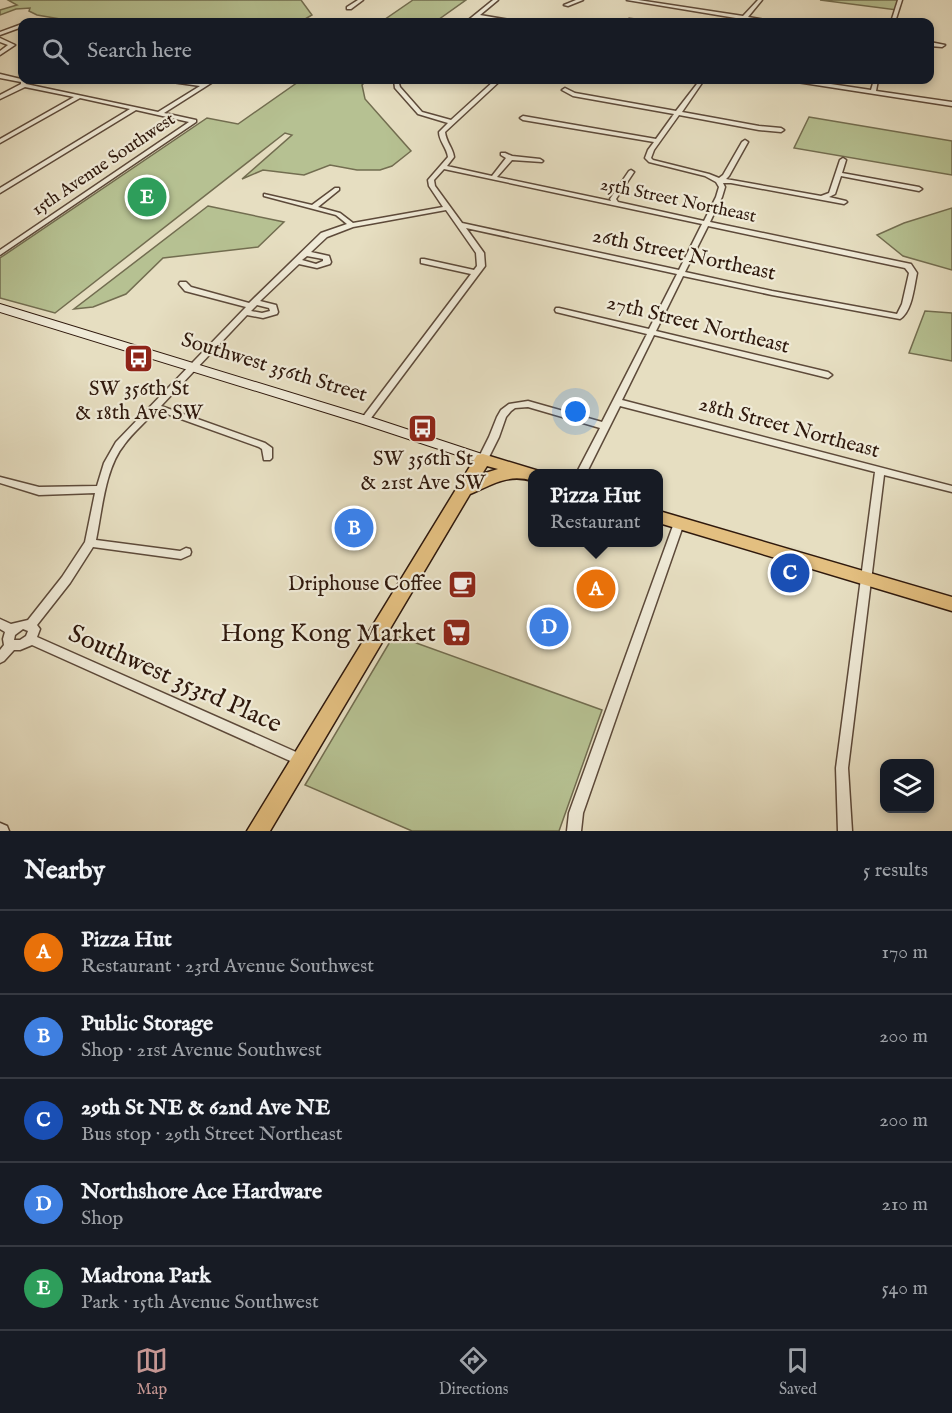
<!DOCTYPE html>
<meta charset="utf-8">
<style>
:root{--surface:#171b24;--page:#242831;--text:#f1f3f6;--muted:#9ea1a6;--line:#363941;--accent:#c59692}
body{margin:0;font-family:"IM FELL English",serif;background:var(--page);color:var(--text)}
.controls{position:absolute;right:18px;bottom:18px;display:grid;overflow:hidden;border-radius:12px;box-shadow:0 3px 9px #0003}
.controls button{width:54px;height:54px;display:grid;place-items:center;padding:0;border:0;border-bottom:2px solid var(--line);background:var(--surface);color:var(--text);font:30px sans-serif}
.you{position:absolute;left:576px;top:412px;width:21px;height:21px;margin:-15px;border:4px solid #fff;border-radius:50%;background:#1a73e8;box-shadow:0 0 0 9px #1a73e833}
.badge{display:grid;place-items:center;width:39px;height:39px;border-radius:50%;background:var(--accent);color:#fff;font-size:20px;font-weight:700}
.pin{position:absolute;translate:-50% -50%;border:3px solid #fff;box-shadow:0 2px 6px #0006}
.popup{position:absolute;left:528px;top:469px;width:135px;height:78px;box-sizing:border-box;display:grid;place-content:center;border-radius:12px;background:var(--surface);filter:drop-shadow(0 2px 4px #0005);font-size:20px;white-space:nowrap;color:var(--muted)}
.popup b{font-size:22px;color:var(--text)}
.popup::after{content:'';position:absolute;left:50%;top:100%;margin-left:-12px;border:12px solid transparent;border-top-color:var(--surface)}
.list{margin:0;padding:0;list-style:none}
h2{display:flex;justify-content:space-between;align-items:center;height:78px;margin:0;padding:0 24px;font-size:26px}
h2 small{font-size:20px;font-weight:400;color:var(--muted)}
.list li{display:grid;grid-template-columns:39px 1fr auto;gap:18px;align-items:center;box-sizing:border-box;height:84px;padding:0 24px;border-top:2px solid var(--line)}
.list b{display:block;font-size:22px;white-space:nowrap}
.list p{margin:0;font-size:20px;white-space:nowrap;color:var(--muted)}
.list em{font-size:20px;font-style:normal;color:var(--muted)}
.icon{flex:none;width:33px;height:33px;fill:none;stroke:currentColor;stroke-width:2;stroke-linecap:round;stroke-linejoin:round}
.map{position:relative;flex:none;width:952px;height:831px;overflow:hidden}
.search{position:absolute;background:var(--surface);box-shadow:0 3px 9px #0003;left:18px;right:18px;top:18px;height:66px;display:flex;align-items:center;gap:15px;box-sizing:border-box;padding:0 21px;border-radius:12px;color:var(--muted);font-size:22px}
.sheet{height:498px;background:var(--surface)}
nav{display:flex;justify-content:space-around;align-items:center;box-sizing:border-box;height:84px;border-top:2px solid var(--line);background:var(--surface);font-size:16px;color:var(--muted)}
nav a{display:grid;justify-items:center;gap:3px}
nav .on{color:var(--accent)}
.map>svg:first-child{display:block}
.green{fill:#b6c192;stroke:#726d50;stroke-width:1.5}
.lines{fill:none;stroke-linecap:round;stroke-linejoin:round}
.street-casing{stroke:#5d4a3a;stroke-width:3}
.secondary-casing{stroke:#2f190d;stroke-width:2}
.primary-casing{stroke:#2f190d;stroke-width:3}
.street{fill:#efead7;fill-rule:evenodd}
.secondary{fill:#efead7;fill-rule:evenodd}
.primary{fill:#e3bf80;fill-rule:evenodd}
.labels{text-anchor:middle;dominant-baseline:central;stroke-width:4.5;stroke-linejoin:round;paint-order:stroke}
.far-street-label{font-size:18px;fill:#2f190d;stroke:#efead7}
.street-label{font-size:21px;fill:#2f190d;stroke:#efead7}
.poi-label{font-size:21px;fill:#2f190d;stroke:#efead7}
.near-poi-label{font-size:26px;fill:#2f190d;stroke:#efead7;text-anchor:end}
.near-street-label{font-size:26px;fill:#2f190d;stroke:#efead7}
</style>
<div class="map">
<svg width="952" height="831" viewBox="0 0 952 831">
<rect width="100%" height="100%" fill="#e6dec1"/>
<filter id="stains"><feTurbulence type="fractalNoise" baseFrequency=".00333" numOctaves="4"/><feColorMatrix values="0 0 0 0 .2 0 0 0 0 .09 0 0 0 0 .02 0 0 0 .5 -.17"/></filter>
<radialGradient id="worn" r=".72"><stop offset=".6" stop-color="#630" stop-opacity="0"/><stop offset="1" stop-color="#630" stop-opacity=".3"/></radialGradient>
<g class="green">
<path d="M8,0H301L312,15L300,22L160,21L157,22H64L66,20L37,15L29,11L30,8L16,9L0,15V10L17,5Z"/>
<path d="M413,0H466L435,22H381Z"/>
<path d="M820,0H900L897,10Z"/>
<path d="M301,80H363L365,82L362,85L365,99L411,151L392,166L380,170H357L330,165L304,175L263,170L242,179L292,135L285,133L55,313L0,298V258L207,118L238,124Z"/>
<path d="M809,117L952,141V175L794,148Z"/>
<path d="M208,206L284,222L258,247L163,258L126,294L93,307L74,309Z"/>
<path d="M952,208V270L903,256L877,235L904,223Z"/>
<path d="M925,311L952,313V361L909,353Z"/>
<path d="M394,635L602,710L559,831H412L305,785Z"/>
</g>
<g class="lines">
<defs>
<g id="street">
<path d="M358,0H363L351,9H347V7Z"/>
<path d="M493,0H498L480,15L515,21L517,22L477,18L470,22H466Z"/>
<path d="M576,0H583L568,6L564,5Z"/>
<path d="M627,0H638L743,16L758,0H762L748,17L776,22H768L747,19L745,21L742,19Z"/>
<path d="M898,0H902L895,22H891Z"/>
<path d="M629,19L648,21L650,22L627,21V20Z"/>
<path d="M22,24V27L0,35V32Z"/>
<path d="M0,38L15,45L0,55V51L8,45L0,42Z"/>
<path d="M930,42L945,45L942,47L930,46Z"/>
<path d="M0,74L25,80L26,84L158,112L200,86L172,82L170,80L204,83L210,80H216L164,113L196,120V122L0,255V250L189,122L136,110L0,193V188L130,109L80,98L0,143V139L74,97L25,87L0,99V95L21,84V82L0,78Z"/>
<path d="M394,80H398L400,87L422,112L451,120L495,80H501L445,132C446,142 453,148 454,157L447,166L492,176L506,158L501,155V153H505L512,156L540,159L543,161L542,162L512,160L497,177L611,201L610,199L629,171L631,170L634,172L616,199L618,202L704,221L716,197L719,187L716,182L705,176L649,162L645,158L648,150L654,142L523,120L520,118L523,116L656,139L674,114L573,96L562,90L565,88L575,93L676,111L700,80H704L682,112L759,126L781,128L784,130L781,132L759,130L679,115L654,150L651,158L653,160L709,174L719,178L723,175L742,142L745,140L748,142L729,176L726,179L821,196L829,193L840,160L843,158L846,160L842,173L919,187L922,189L919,191L841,176L835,194L829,197L846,201L847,202L844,204L731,183H723L725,187L722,197L710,222L911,264L917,273C914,287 912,312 900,319L772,295L683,276L656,331L828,372L832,375L828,378L654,335L622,400L952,486V492L884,475L848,768L852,831H838L836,768L875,472L620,406L586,474H576L600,428L528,407L515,408L511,411L506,417L499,437L488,459L486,461H480L478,459L489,437L497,417L501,410L509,404L528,401L602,422L647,334L556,312L555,310L556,308H559L649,329L677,274L466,228L484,253L485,266L368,422H362L360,420L362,418L471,274L421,263V259H424L474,270L477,266L476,253L446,210L353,227L327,237L311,252L329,256L331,262L330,264L317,268L299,264L260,301L276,305L278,312L277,314L263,318L247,315L161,406L265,443L272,448V458L270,460H264L262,449L259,447L156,410C146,422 133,432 124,445C105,468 102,511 96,540L180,551L186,548L190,549L191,552L190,555L181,559L93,547L70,583L37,625L40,629L37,637L305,756L307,760L305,764L301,766L297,764L32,645L20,650H14L4,661L0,663V650L4,645L3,639L5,632L0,629V619L11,624L28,620L62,577L85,542L95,493L39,495L0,483V477L39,487L97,486L104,463L116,442L246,307L185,291L179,284L180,282H186L191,287L249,303L321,233L347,224L336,215L264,196V194L312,205L335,188H339V190L318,207L340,213L353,223L443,207L429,186L428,180L448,157C447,148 439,141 439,132L448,123L418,114L395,88ZM444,169L702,224L679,270L462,223L435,186L434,180ZM708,226L905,268L909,273L902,304L897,314L772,291L685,272ZM307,256L323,259V261L316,264L302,260ZM257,305L269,308L270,311L262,313L251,311ZM23,629L28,631L26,636L20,640H14L15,635Z"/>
<path d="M795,80H804L871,90L874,80H878L876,91L952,102V106L797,82Z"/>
<path d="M679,519L683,520L684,523L583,813L581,831H567L569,813L674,523L675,520Z"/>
<path d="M0,823L7,826L9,831H0Z"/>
</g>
<path id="secondary" d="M0,304L370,417L488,456L490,459L488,462H478L360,423L0,312Z"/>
<g id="primary">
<path d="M483,454L539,471L540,474H533V481C508,473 492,485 470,494L270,831H247L477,455ZM487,466L498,469L482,474Z"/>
<path d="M659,511L952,597V611L659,523Z"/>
</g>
</defs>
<use href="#street" class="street-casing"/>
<use href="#secondary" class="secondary-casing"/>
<use href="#primary" class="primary-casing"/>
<use href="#street" class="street"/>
<use href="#secondary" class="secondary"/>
<use href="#primary" class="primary"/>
</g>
<defs>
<symbol id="bus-square" viewBox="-11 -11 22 22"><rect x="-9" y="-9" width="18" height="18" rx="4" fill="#8f2418" stroke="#efead7"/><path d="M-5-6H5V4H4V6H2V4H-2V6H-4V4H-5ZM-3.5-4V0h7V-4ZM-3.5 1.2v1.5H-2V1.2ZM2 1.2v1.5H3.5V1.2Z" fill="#fff"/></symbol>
<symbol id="cafe-square" viewBox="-11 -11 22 22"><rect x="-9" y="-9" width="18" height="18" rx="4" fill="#8f2418" stroke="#efead7"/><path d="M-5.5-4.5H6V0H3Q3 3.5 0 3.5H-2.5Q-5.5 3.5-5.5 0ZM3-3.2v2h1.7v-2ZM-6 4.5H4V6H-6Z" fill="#fff"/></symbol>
<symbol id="supermarket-square" viewBox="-11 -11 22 22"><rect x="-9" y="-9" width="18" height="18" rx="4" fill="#8f2418" stroke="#efead7"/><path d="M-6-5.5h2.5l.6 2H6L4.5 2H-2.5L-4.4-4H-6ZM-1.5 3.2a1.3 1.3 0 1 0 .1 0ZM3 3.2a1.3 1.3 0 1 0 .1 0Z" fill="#fff"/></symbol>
</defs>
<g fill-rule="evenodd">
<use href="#bus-square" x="122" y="342" width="33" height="33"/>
<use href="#bus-square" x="406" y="412" width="33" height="33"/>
<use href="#cafe-square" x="446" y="568" width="33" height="33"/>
<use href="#supermarket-square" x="440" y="616" width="33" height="33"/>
</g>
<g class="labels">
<g class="far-street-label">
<text transform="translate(104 165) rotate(-34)">15th Avenue Southwest</text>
<text transform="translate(678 201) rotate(12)">25th Street Northeast</text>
</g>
<g class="street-label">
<text transform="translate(684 255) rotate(12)">26th Street Northeast</text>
<text transform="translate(698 325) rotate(14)">27th Street Northeast</text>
<text transform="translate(274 368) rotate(17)">Southwest 356th Street</text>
<text transform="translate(789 428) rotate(15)">28th Street Northeast</text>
</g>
<g class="poi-label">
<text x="139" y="389">SW 356th St<tspan x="139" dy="24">&amp; 18th Ave SW</tspan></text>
<text x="423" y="459">SW 356th St<tspan x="423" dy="24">&amp; 21st Ave SW</tspan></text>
<text x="442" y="584" text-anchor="end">Driphouse Coffee</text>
</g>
<g class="near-poi-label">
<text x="436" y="633">Hong Kong Market</text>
</g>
<g class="near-street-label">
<text transform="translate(175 679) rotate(24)">Southwest 353rd Place</text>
</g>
</g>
<rect width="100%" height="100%" filter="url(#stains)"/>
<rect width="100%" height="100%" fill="url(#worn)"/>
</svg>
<div class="controls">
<button><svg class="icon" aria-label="layers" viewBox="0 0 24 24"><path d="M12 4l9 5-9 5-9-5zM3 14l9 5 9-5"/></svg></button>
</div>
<div class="you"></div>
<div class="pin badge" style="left:596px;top:589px;background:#e8710a">A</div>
<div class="popup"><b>Pizza Hut</b>Restaurant</div>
<div class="pin badge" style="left:354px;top:528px;background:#3f7fe0">B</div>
<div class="pin badge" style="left:790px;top:573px;background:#1a4fb4">C</div>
<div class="pin badge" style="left:549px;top:627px;background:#3f7fe0">D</div>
<div class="pin badge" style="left:147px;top:197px;background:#2e9e5b">E</div>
<div class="search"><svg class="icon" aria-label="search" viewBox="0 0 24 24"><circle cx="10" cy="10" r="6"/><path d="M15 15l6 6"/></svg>Search here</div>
</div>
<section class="sheet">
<h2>Nearby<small>5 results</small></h2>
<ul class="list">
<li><span class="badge" style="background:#e8710a">A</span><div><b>Pizza Hut</b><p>Restaurant · 23rd Avenue Southwest</p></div><em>170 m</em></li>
<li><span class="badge" style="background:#3f7fe0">B</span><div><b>Public Storage</b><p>Shop · 21st Avenue Southwest</p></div><em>200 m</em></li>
<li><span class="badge" style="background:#1a4fb4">C</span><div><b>29th St NE &amp; 62nd Ave NE</b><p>Bus stop · 29th Street Northeast</p></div><em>200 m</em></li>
<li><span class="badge" style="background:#3f7fe0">D</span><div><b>Northshore Ace Hardware</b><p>Shop</p></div><em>210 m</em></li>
<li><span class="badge" style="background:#2e9e5b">E</span><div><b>Madrona Park</b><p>Park · 15th Avenue Southwest</p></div><em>540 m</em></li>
</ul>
</section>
<nav>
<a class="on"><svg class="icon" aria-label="map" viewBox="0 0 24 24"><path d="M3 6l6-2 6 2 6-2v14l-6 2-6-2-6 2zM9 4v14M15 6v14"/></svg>Map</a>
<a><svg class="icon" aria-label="directions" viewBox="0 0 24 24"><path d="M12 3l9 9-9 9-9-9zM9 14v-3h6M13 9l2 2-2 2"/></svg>Directions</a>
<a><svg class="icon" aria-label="saved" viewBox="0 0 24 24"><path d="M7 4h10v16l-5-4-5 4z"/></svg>Saved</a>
</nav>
